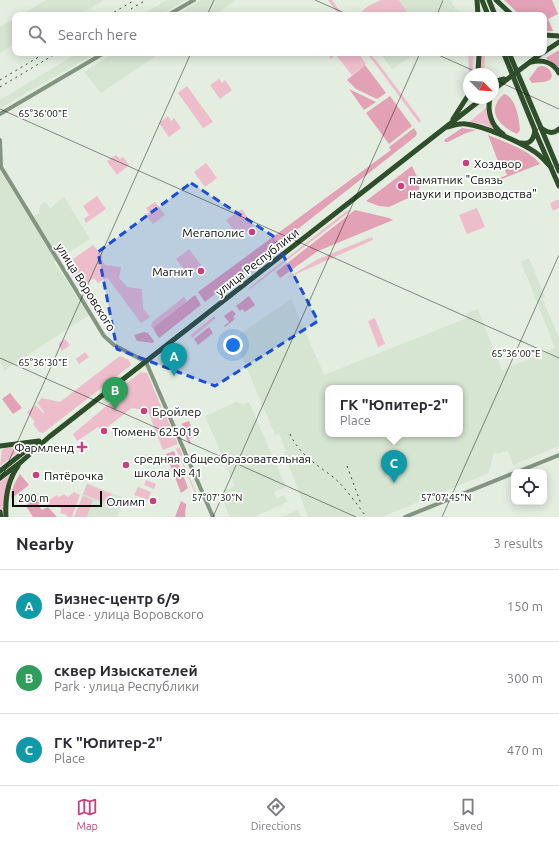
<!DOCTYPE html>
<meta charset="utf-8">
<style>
:root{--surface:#fff;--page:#f7f7f7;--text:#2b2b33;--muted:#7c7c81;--line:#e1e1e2;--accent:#ca4079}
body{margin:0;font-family:Ubuntu,sans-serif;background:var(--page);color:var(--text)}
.controls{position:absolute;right:12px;bottom:12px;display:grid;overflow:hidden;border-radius:8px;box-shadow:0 2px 10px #0003}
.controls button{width:36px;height:36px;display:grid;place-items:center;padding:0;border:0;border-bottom:1px solid var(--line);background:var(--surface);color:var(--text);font:20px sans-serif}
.compass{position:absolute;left:463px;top:68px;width:36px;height:36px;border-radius:50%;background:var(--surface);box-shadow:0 2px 10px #0003;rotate:114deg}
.scale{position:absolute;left:12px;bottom:10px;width:90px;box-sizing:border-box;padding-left:4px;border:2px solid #0a0e0a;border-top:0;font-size:11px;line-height:14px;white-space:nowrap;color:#0a0e0a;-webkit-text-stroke:3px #fff;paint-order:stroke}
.you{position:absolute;left:233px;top:345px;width:14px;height:14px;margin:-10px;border:3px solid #fff;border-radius:50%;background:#1a73e8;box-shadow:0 0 0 6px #1a73e833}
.badge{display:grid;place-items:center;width:26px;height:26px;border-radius:50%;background:var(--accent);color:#fff;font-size:13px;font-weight:700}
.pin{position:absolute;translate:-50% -33px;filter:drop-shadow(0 1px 2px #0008)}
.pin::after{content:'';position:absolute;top:21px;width:14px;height:12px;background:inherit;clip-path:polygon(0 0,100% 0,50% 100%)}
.popup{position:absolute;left:325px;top:385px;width:138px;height:52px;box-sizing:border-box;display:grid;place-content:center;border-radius:8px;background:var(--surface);filter:drop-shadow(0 1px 3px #0005);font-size:13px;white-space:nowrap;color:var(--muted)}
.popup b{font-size:15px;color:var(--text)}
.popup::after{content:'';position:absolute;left:50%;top:100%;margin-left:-8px;border:8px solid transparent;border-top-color:var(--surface)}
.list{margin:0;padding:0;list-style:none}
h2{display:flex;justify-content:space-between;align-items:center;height:52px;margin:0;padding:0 16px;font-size:17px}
h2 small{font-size:13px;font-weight:400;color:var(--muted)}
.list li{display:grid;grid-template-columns:26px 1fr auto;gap:12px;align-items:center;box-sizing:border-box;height:72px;padding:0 16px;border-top:1px solid var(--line)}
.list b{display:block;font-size:15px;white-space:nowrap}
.list p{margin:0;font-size:13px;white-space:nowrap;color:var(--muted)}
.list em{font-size:13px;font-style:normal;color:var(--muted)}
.icon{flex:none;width:22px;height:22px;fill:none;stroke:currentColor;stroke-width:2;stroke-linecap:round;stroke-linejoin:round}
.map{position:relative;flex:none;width:559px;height:517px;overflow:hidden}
.search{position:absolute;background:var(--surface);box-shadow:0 2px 10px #0003;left:12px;right:12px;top:12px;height:44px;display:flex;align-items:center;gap:10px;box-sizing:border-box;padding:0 14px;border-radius:8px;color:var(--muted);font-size:15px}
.sheet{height:268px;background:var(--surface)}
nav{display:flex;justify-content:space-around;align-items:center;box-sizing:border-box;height:56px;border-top:1px solid var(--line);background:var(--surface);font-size:11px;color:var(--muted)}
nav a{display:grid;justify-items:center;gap:2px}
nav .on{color:var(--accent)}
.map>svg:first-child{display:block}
.built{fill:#d5e5d2;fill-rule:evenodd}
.green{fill:#eebdcb}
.forest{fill:#e3a1b5}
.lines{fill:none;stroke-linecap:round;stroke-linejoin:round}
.minor{stroke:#839580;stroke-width:4}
.major{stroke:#2f4e2a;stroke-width:5}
.rail{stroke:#444a44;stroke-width:1;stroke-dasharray:2 4;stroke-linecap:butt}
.major-bridge{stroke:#2f4e2a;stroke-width:5}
.marked{fill:#1d4ed8;fill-opacity:0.2;stroke:#1d4ed8;stroke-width:3;stroke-dasharray:8 5;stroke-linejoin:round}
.ticks{fill:none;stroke:#0a0e0a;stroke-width:1;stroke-opacity:0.45}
.poi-dot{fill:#ca4079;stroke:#fff;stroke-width:1.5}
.labels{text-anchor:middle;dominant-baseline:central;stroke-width:3.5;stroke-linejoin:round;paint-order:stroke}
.poi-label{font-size:12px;fill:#0a0e0a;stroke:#fff;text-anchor:start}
.street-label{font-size:12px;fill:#0a0e0a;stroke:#fff}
.ticks-label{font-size:10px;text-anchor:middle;fill:#0a0e0a;stroke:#fff;stroke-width:3.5;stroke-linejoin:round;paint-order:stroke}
</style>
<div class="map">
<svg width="559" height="517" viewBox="0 0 559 517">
<rect width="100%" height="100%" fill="#e3eee1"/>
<g class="built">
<path d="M46,0H104L78,15H21Z"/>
<path d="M167,0H186L161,15H141Z"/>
<path d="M201,0H236L215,15H176Z"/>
<path d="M399,0H441L442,2L446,0H450L456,10L458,9L461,15H409Z"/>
<path d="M15,18V44L0,53V27Z"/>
<path d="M78,53H96L0,108V100Z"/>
<path d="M114,53H160L101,93L84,72Z"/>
<path d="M383,53H416L392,69L381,54Z"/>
<path d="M0,171L29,218L39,213L40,205L45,202L51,208L64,197L90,239L54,262L89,315L5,370L0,362Z"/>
<path d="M529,258L545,297L542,298L559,338V446L513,465L508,451L497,454L496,451L493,455L489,473L382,517H308L284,453L286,451L279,434L275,435L234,338L291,299L324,375L467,318L466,313L478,309L502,370L555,348L521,262ZM328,388H460V434H328Z"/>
<path d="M236,402L243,404L249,402L286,487L274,492L277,498L284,495L287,502L254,517H230L220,493L235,486L205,416Z"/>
<path d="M87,483L124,498L117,517H74Z"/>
<path d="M298,510L301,517H281Z"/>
</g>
<g class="green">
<path d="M328,0H332L343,15H339Z"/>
<path d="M381,0H399L409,15H358L368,6Z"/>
<path d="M329,53H358L366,64L352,75L336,55L330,59Z"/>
<path d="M367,53H371L373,58L376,60L420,119L421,121L419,123Z"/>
<path d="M466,53H474L472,73L469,72L468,55Z"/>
<path d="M480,53H485L484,74H480Z"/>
<path d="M219,79L222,83L225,80L232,90L220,99L210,85Z"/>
<path d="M187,86L213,122L203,128L178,93Z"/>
<path d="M487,107V115L496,131L483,124L469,122Z"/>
<path d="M168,116L171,121L174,118L181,128L169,137L159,123Z"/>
<path d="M116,155L120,159L123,157L129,165L117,175L107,161Z"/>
<path d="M206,163L217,178L205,187L194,172Z"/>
<path d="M97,196L103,205L89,215L83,206Z"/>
<path d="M557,200H559V208L553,211L550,203Z"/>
<path d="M155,202L165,215L153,224L146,215L149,212L146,208Z"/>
<path d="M103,205L106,209L86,223L84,219Z"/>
<path d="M477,208L485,227L467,234L459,215Z"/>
<path d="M242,209L254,226L239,238L226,220Z"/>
<path d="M350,210H352L250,289L249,288L345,212Z"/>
<path d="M372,237L373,240L287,278L318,259Z"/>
<path d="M93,245L103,257L101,259L105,265L121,267L119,278L127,287L142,289L143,308L150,317L141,323L107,277L98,283L94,278L82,287L66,264Z"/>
<path d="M189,249L201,265L188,275L176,259Z"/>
<path d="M184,297L187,301L154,327V330L151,326L152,322Z"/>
<path d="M214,316L216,318L192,338L191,335Z"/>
<path d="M375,318L385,344L378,347L368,321Z"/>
<path d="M65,339L70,345L62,351L58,344Z"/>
<path d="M85,352L89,357L79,364L76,359Z"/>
<path d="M120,356L129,360L131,365L43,433L39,432L33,424L35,422L27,412L36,405L44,414V412L37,403L42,398L60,402Z"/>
<path d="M141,372L147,373L161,406L160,409L162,415L166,416L178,444L163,450L148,411L132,408L102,431L98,427L77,441L73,434L117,397L114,393Z"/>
<path d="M26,446L0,466L2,450L6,448Z"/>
<path d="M179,447L183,455L180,456L199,499L198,500L176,449Z"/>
<path d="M12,473L4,517H2L0,506V482Z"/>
<path d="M146,480L156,484L154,489L144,485Z"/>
<path d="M87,484L111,494L108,504L83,494Z"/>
<path d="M138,487L151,492L148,500L134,495Z"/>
<path d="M74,492L80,495L72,517H66L67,515L60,513L61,509L59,507H51L46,502L57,495L59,497L64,494L68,497Z"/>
<path d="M83,496L93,500L87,517H74Z"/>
</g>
<g class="forest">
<path d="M504,0H552L558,14L548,19L553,31H544V15H520Z"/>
<path d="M559,50V67L546,58Z"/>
<path d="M365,65L386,93L377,99L356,89L347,80Z"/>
<path d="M541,66C547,66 551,70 552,76L550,80L544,82L532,83L529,79L538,67Z"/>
<path d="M349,89L376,102L364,110Z"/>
<path d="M504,94C516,97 519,119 520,130L517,134C499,126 485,111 504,94Z"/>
<path d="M390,96L412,126L389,144L366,113Z"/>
<path d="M414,128L417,133L416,136L205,302L198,292L391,150L389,147Z"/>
<path d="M462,128L476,130L466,133L448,142H445L444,140Z"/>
<path d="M488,135C504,142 530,150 540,164L489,184L488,183L507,175L504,168L501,169Z"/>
<path d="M412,166C416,176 423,184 417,194L389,207L379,206L366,201Z"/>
<path d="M355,210L389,218L393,220L318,251L280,278L276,272Z"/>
<path d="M195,295L201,305L159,338L154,330V327Z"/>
<path d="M249,296L255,305L245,312L242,309L240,311L236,306Z"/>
<path d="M232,310L236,314L233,317L235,319L225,327L224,326L229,322L224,316Z"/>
<path d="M209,327L213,333L198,345L194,339Z"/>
<path d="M144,332L148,333L154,341L153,343L137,341L134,335Z"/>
<path d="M10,393L22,408L13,414L2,399Z"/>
<path d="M189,421L194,434L193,435L181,424Z"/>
<path d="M181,426L194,437L189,439L191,443L189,444Z"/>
<path d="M174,451L188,488L181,493L166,454Z"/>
<path d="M20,474L29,485L11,499C11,489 15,482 20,474Z"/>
<path d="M36,497L41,503L38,505L42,510L48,507L57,517H33L26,506Z"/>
<path d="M181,501L186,504L185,517H175Z"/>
</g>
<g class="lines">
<g class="minor">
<path d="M168,15L194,0"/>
<path d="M0,114L104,53"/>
<path d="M0,140L1,167L104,336L114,345L146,362L213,517"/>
<path d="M517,472L559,455"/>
<path d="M405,517L514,473"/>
</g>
<g class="major">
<path d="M477,0L478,15"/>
<path d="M482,0L488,15"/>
<path d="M489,0L495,15"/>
<path d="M496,0L512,15"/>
<path d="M544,35L559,36"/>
<path d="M544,52L559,42"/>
<path d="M531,62C542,59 553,62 559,73"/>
<path d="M478,74L479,53"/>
<path d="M493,82L504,79"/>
<path d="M493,90L542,53"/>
<path d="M490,98C487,111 491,126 503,134"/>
<path d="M453,119L469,94"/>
<path d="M448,127C454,125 460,123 466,124C484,126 520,142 535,152C541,156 546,162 551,167"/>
<path d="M541,128L559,171"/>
<path d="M541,128C547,132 553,135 559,129"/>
<path d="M535,131L559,186"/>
<path d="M521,143C531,145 534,138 535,130"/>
<path d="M0,446L39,441"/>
<path d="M0,471L29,448L40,443"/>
<path d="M0,478L21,462L49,437L483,98"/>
<path d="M0,512L1,517"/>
<path d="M6,517C5,500 8,480 18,466"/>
</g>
<g class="rail">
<path d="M131,9L146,0"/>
<path d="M109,15L135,0"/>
<path d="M0,80L42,55"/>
<path d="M0,87L57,53"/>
<path d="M290,434C299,454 316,464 333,477C346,488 355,502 365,515"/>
<path d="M347,466L361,504"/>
</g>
<g class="major-bridge">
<path d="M509,53L541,128"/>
<path d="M504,54L535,130"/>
</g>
</g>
<path class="marked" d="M191,183L273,236L318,321L215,386L117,349L98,252Z"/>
<path class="ticks" d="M315,0L349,15M207,15L214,0M437,15L443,0M434,53L481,74M493,79L559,109M0,109L559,358M0,358L356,517M0,481L191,53M213,517L420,53M442,517L559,255"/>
<g class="poi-dot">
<circle cx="466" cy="163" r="4"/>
<circle cx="401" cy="186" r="4"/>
<circle cx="252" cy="232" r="4"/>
<circle cx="201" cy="271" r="4"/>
<circle cx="144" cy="411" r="4"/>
<circle cx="104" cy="431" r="4"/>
<path d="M80 441h4v4h4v4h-4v4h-4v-4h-4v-4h4z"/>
<circle cx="126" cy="465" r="4"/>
<circle cx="36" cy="475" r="4"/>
<circle cx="153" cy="501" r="4"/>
</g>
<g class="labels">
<g class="poi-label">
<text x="474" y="163">Хоздвор</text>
<text x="409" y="179">памятник "Связь<tspan x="409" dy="14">науки и производства"</tspan></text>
<text x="244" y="232" text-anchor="end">Мегаполис</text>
<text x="193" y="271" text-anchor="end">Магнит</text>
<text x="152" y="411">Бройлер</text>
<text x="112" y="431">Тюмень 625019</text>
<text x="74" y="447" text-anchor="end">Фармленд</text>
<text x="134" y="458">средняя общеобразовательная<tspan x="134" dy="14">школа № 41</tspan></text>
<text x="44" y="475">Пятёрочка</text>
<text x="145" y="501" text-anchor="end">Олимп</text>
</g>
<g class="street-label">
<text transform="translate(257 262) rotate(-38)">улица Республики</text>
<text transform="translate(86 287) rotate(58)">улица Воровского</text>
</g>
</g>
<g class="ticks-label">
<text x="43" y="117">65°36'00"E</text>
<text x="516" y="357">65°36'00"E</text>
<text x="43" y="366">65°36'30"E</text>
<text x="217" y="501">57°07'30"N</text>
<text x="446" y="501">57°07'45"N</text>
</g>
</svg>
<div class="controls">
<button><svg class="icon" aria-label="locate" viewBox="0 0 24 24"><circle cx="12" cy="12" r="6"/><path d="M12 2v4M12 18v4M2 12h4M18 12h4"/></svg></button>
</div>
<svg class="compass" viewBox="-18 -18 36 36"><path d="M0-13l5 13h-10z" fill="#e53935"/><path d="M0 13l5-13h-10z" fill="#7c7c81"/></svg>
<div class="scale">200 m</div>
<div class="you"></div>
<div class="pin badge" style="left:174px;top:376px;background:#0f9aa8">A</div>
<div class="pin badge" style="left:115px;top:410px;background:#2e9e5b">B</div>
<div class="pin badge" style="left:394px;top:483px;background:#0f9aa8">C</div>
<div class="popup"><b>ГК &quot;Юпитер-2&quot;</b>Place</div>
<div class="search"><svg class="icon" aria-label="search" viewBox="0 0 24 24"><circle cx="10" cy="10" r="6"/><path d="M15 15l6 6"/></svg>Search here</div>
</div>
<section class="sheet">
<h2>Nearby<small>3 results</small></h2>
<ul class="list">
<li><span class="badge" style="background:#0f9aa8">A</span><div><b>Бизнес-центр 6/9</b><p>Place · улица Воровского</p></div><em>150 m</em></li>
<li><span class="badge" style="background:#2e9e5b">B</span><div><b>сквер Изыскателей</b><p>Park · улица Республики</p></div><em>300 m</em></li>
<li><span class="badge" style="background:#0f9aa8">C</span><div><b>ГК &quot;Юпитер-2&quot;</b><p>Place</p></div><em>470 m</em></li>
</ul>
</section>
<nav>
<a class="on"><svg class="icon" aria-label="map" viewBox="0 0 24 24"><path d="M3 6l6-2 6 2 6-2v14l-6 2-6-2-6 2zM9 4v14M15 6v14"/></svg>Map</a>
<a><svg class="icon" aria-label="directions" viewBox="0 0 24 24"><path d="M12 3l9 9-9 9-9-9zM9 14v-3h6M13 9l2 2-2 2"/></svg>Directions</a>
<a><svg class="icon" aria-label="saved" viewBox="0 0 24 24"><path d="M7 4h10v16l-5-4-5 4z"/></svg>Saved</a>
</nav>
